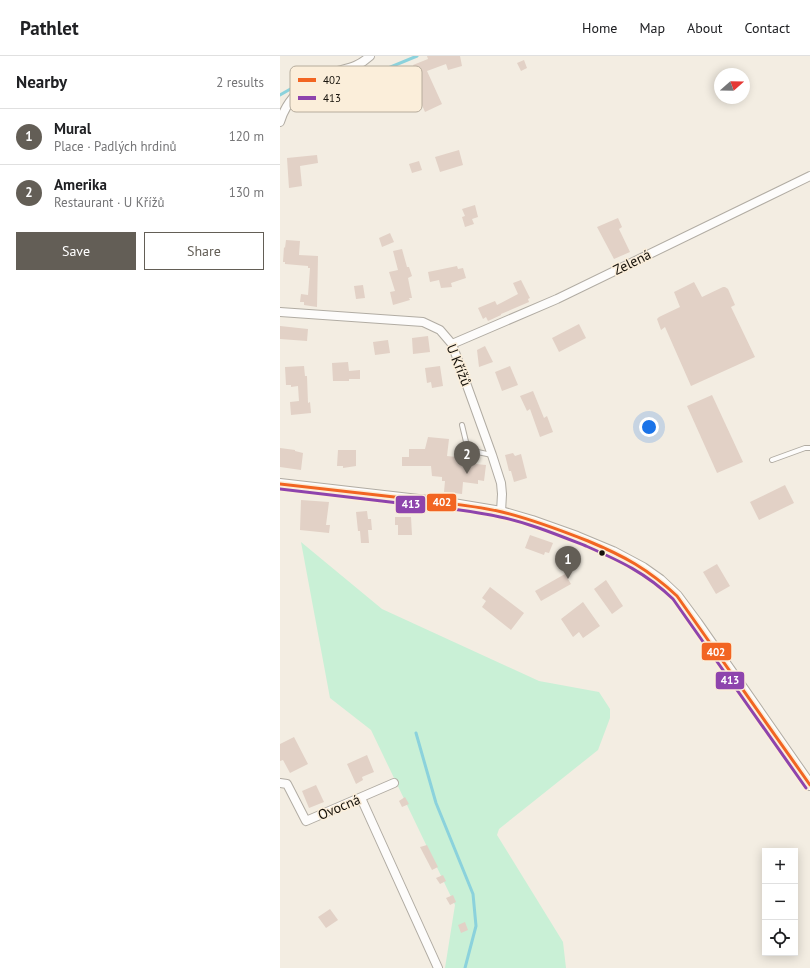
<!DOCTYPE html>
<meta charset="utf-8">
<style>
:root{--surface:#fff;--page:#f6f6f6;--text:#202124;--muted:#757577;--line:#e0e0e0;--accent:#635e56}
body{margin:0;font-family:"PT Sans",sans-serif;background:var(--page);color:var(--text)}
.controls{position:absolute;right:12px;bottom:12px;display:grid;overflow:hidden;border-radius:0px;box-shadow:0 2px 10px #0003}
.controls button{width:36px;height:36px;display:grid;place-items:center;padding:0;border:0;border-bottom:1px solid var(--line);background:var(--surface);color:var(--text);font:20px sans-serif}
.compass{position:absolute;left:434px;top:12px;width:36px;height:36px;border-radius:50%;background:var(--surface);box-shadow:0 2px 10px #0003;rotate:70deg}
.you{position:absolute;left:369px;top:371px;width:14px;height:14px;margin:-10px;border:3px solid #fff;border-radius:50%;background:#1a73e8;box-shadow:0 0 0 6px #1a73e833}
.badge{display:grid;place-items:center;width:26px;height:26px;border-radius:50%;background:var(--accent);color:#fff;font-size:13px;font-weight:700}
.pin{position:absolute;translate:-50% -33px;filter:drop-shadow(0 1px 2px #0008)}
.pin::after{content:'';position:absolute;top:21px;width:14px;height:12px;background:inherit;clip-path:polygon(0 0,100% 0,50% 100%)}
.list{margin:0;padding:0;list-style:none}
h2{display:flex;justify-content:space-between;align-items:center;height:52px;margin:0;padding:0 16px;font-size:17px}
h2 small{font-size:13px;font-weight:400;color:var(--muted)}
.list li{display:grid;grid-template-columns:26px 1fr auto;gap:12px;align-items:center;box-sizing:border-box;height:56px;padding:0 16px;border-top:1px solid var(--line)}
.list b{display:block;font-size:15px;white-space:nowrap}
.list p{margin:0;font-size:13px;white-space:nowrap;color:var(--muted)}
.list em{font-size:13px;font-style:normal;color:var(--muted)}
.actions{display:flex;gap:8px;padding:12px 16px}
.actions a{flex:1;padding:9px 0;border:1px solid var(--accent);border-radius:0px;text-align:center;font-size:14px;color:var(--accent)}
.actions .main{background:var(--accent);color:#fff}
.icon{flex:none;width:22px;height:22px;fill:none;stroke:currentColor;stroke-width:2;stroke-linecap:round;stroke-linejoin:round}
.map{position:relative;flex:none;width:530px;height:912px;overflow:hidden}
header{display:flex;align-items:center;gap:24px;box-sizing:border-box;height:56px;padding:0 20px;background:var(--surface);border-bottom:1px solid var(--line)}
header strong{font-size:19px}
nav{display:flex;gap:22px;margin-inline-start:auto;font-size:14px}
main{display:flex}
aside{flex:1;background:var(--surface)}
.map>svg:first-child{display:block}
.green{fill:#c9f0d6}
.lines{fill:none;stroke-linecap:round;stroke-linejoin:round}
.stream{stroke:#8bd2dc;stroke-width:3}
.building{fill:#e2d1c6}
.service-casing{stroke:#b1aca3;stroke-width:6}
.minor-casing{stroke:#b1aca3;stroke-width:10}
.tertiary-casing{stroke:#b1aca3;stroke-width:12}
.service{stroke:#fdfcfb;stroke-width:4}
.minor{stroke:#fdfcfb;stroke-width:8}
.tertiary{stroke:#fdfcfb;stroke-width:10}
.bus-1-casing{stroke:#fbeeda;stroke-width:6}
.bus-2-casing{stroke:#fbeeda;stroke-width:6}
.bus-1{stroke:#f26522;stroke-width:3}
.bus-2{stroke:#8e44ad;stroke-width:3}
.bus-dot{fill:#15110a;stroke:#fbeeda;stroke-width:1.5}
.labels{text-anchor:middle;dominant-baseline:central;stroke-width:3;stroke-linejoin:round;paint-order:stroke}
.street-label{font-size:14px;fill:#15110a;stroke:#fbeeda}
.key{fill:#fbeeda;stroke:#b6ac9c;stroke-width:1}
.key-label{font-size:11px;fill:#15110a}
.line-badge{stroke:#fbeeda;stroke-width:1.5}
.badge-label{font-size:11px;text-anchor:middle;font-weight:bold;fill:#fff}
</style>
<header>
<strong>Pathlet</strong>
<nav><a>Home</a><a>Map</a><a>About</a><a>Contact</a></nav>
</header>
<main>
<aside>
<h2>Nearby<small>2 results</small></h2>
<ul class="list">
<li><span class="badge">1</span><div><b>Mural</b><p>Place · Padlých hrdinů</p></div><em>120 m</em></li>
<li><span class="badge">2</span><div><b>Amerika</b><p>Restaurant · U Křížů</p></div><em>130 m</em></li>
</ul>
<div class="actions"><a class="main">Save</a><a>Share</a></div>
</aside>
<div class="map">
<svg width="530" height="912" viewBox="0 0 530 912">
<rect width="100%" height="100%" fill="#f3ede2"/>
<path class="green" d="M21,486L102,553L259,625L319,636L330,653V662L318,694L219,773L217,779L283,886L286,912H165L175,849L91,674L50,642Z"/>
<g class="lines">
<g class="stream">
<path d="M45,25L84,22L137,0"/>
<path d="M0,39L14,31"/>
<path d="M136,677L156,747L193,838L196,870L185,912"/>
</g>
</g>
<g class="building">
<path d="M147,0H180L182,10L168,14L166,8L147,15L162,48L145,56L134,31L141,28L133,9L148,3Z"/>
<path d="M244,4L247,12L241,15L237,7Z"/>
<path d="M179,94L183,109L160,116L155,101Z"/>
<path d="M37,99L38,107L20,110L22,130L9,132L7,102Z"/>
<path d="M139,105L142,114L132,117L129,108Z"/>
<path d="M195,149L198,161L192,163L194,168L185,171L182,161L185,160L182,153Z"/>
<path d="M338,162L342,171L339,173L350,196L334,203L317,171Z"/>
<path d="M110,177L114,186L102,191L99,182Z"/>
<path d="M6,184L20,185L19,199L38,200L37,251L24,249V246H20L21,238L28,239L30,212H28V210L5,208V206H3L4,191L5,192Z"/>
<path d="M122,193L127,211H129L132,220L128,222L132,242H129L130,244L113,249L110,236L115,235L109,216L118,214L113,195Z"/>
<path d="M177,210L178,213L183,212L186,222L171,227L172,231L161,232L159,224L150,226L148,216Z"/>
<path d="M241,224L250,242L248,243L249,246L221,258V259L208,265L206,261L203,263L198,252L215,245L217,249L238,238L233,227Z"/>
<path d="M414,226L422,241L443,231H445L448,233L455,249L451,251L475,301L411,330L385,271L381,274L377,263L379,261L400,251L394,236Z"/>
<path d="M83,229L85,242L76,243L74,230Z"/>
<path d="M299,268L306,282L279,296L272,282Z"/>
<path d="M0,270L28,273L27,285L0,283Z"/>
<path d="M148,280L150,296L133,298L132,282Z"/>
<path d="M108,284L110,297L95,299L93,286Z"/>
<path d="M205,290L213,306L199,311L197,294Z"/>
<path d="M68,306L69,315L80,314V323H69V325H53L52,307Z"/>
<path d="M24,310L25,320H27L28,347L30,346L31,357L11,359L10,346L19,345L18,330L11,331V329H6L5,311Z"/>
<path d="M160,310L163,330L152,332L151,326L147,327L145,312Z"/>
<path d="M230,310L238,329L222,335L215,316Z"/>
<path d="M253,335L264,362L267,360L273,376L260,381L250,353L247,355L240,340Z"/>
<path d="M432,339L463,406L437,417L407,350Z"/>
<path d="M148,381L169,383L167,400L197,403L196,408L206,409L204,425L198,424V428L183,426L182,438L164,436L165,425H162V421L152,420L151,410H122V401H129V393H145Z"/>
<path d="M0,392L15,394V395L23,397L21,414L0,411Z"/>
<path d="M58,394H76V410L63,412V410H57Z"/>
<path d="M233,397L235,400L241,398L247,422L234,426L231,415H229L225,399Z"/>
<path d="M505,429L514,447L479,464L470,446Z"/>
<path d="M21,444L49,446L46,469H50L49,477L20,474Z"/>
<path d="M87,455L88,463H91L92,474H88L89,487H81L80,475H78L76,456Z"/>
<path d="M115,461H131L132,479H118V469H115Z"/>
<path d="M250,479L273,487L269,497L265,496L264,499L245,492Z"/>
<path d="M437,508L450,530L436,538L423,516Z"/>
<path d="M285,518L291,528L261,545L255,535Z"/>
<path d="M326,524L343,550L332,558L314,533Z"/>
<path d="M210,531L244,557L231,574L202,551L206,545L202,542Z"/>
<path d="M303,546L320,570L303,582L299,576L293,581L281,563Z"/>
<path d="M14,681L28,708L10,717L3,704L0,705V688Z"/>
<path d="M87,699L94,716L82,721L83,724L76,728L67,708Z"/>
<path d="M36,729L44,746L29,752L22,735Z"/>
<path d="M125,741L129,748L122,751L119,745Z"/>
<path d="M147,789L158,811L152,814L140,791Z"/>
<path d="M163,819L166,825L160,828L156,822Z"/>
<path d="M173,839L176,846L170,849L166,842Z"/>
<path d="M50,853L58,864L46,872L38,861Z"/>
<path d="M185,866L188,874L181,877L178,869Z"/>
</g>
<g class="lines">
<defs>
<g id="service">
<path d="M182,369L188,394L212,399"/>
<path d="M492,404L525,392H530"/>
</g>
<g id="minor">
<path d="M0,66C6,45 24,26 45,19C63,12 75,14 90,0"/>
<path d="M0,256L143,266L160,274L172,288L212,399L221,427L222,438L221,456"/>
<path d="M172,288L277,243L530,120"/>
<path d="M0,727L7,728L26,765L114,727"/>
<path d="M81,742L158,912"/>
</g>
<path id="tertiary" d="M0,428L173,448L221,456L252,465L297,481L333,496L363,512L380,524L397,540L417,567L530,729"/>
</defs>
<use href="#service" class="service-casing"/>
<use href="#minor" class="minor-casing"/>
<use href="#tertiary" class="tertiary-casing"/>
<use href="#service" class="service"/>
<use href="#minor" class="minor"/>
<use href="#tertiary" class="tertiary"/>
<defs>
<path id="bus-1" d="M0,428C44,433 88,438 132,443C162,447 193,449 222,456C251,463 280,474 308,485C344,500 368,513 397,540L530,729"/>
<path id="bus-2" d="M0,433C42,438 84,443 127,448C158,451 189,454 220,461C249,467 278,479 306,490C340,505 366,517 393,543L526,732"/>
</defs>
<use href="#bus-1" class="bus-1-casing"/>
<use href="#bus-2" class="bus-2-casing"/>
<use href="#bus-1" class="bus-1"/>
<use href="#bus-2" class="bus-2"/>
</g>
<circle class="bus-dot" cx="322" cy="497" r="3.5"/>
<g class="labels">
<g class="street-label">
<text transform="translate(352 206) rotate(-26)">Zelená</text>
<text transform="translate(179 309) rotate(68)">U Křížů</text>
<text transform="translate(59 751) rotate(-23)">Ovocná</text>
</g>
</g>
<rect x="10" y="10" width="132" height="46" rx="6" class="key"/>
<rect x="18" y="22" width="18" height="4" fill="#f26522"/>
<rect x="18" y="40" width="18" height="4" fill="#8e44ad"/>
<g class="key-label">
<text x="43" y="28">402</text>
<text x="43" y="46">413</text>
</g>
<g class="line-badge">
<rect x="146" y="437" width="31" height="19" rx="4" fill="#f26522"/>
<rect x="115" y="439" width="31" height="19" rx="4" fill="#8e44ad"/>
<rect x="421" y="586" width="31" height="19" rx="4" fill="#f26522"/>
<rect x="435" y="615" width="30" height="19" rx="4" fill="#8e44ad"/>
</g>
<g class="badge-label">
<text x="162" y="450">402</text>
<text x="131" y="452">413</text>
<text x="436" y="600">402</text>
<text x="450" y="628">413</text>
</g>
</svg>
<div class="controls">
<button>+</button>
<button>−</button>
<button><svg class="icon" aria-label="locate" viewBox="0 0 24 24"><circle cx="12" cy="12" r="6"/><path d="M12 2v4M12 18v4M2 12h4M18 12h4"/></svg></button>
</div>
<svg class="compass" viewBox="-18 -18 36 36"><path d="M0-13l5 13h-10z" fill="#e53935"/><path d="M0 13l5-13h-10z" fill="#757577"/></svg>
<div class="you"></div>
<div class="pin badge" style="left:288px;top:523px">1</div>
<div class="pin badge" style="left:187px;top:418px">2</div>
</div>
</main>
